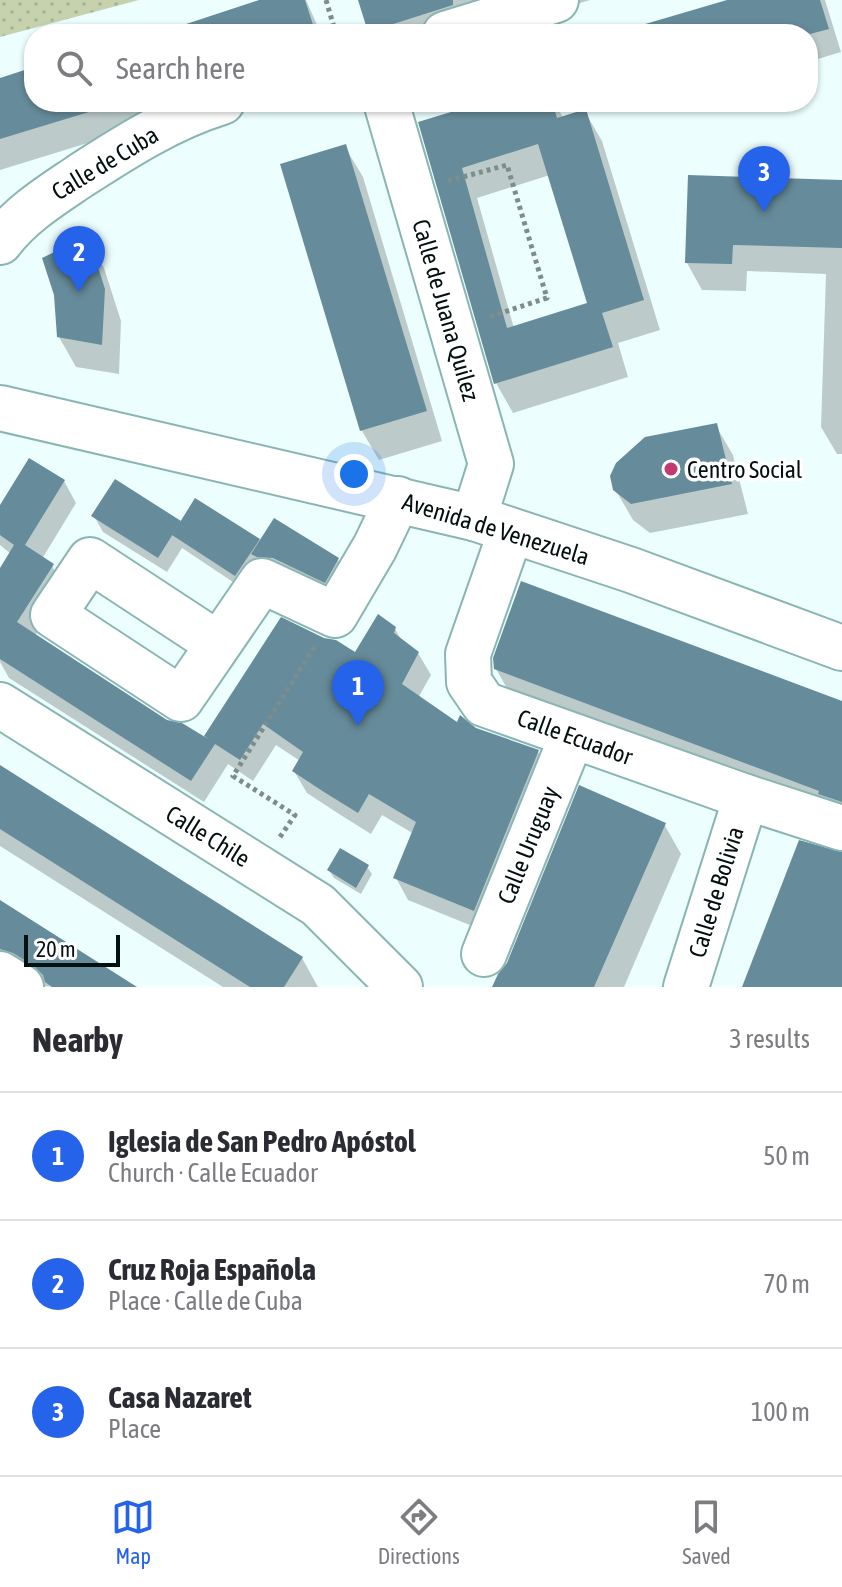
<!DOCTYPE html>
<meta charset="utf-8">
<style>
:root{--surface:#fff;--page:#f2f2f3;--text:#2b2b33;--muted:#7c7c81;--line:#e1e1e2;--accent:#2563eb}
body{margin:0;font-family:"Asap Condensed",sans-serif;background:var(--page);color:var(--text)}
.scale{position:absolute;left:24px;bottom:20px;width:96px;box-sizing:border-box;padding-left:8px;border:4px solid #02100f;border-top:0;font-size:22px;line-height:28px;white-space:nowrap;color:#02100f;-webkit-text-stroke:6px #fff;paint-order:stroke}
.you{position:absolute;left:354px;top:474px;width:28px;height:28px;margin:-20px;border:6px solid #fff;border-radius:50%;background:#1a73e8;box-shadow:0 0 0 12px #1a73e833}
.badge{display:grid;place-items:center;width:52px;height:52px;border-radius:50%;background:var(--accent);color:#fff;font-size:26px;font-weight:700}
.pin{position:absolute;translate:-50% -66px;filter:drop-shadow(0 2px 4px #0008)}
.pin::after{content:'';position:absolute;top:42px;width:28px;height:24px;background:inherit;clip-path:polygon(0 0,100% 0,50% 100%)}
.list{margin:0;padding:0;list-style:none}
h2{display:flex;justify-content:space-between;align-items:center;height:104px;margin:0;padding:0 32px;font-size:34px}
h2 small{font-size:26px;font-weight:400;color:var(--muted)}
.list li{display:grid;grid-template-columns:52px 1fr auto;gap:24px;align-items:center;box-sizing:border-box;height:128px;padding:0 32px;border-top:2px solid var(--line)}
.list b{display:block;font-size:30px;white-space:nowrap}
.list p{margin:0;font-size:26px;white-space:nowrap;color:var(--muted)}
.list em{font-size:26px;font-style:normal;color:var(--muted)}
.icon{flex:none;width:44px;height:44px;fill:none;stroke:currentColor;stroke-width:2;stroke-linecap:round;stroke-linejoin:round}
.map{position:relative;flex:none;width:842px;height:987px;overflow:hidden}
.search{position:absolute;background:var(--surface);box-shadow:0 2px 6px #0004;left:24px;right:24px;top:24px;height:88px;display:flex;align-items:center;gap:20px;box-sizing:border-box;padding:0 28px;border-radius:32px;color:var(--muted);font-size:30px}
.sheet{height:488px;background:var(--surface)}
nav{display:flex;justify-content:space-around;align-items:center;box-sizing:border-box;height:112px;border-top:2px solid var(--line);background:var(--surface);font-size:22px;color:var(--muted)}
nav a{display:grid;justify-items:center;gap:4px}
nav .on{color:var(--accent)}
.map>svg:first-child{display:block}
.park{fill:url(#park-dots)}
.shadow{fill:#0003;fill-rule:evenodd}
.building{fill:#668b9a;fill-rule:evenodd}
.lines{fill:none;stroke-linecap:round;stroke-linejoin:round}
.minor-casing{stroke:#89b5b2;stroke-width:48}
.path{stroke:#7d8d8c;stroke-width:5;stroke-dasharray:4 4;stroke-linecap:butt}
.minor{stroke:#fff;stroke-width:44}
.poi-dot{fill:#c43970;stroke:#fff;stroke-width:3}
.labels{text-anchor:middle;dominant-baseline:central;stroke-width:7;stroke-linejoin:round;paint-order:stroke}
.street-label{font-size:24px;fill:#02100f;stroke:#fff}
.poi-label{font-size:24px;fill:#02100f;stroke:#fff;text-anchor:start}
</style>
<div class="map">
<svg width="842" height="987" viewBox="0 0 842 987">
<defs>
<pattern id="park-dots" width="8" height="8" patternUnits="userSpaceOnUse" patternTransform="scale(2)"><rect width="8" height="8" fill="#c6d2ae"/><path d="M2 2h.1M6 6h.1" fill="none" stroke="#a8b394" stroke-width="1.8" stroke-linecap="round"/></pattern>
</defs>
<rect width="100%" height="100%" fill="#ecfefd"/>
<path class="park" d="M0,0H139L0,37Z"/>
<g class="shadow">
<path d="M265,0H306L321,34H148L170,28L172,31Z"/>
<path d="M360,0H590L477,34H371Z"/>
<path d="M734,0H825L841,52L808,62V34H629L628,31Z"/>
<path d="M34,69V102H221L0,170V79Z"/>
<path d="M490,102H555L563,118L585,112L602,141L660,330L618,343L628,377L513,413L496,383L420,124ZM550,175L590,304L514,328L477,198Z"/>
<path d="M655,102H672L657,106Z"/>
<path d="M345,147L363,177L442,441L379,460L362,431L283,166Z"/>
<path d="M842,182V454H837L821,427L826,274L747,271L746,291L702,290L687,263Z"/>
<path d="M87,239L104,268L121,321L119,374L76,367L59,337Z"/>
<path d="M716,426L733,455L748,514L650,533L633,520L615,489Z"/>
<path d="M64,481L76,503L42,559L52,566L65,588L35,636L166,722L210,742L206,736L356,655L395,629L402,641L418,653L431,675L418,698L458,725L538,752L551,774L487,932L408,900L396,878L414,834L382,815L371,834L339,814L307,793L294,771L300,761L276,745L253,781L228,764L204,802L9,678L0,662V572L11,554L0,545V508Z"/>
<path d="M94,516L179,522L259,540L260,543L338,560L347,576L334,598L245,590L182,548L167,572L103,532Z"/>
<path d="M496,669L842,703V823L512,697Z"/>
<path d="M0,767L302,958L318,987H223L0,846Z"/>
<path d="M664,824L681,854L624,987H495Z"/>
<path d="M367,867L372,874L361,894L334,878L329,870Z"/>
<path d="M0,903L133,987L0,986Z"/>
</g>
<g class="building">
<path d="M259,0H305L316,34H172L171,29Z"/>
<path d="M358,0H453V5L368,32Z"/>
<path d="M727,0H820L829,29L810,34H636L635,27Z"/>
<path d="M34,67V102H101L102,108L0,139V78Z"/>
<path d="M484,102H552L557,118L586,109L644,300L602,313L613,347L494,384L418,122ZM538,144L587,303L507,328L462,168Z"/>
<path d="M346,144L427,411L360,431L280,164Z"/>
<path d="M688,175L842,180V248L733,245L732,264L685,263Z"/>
<path d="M88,236L105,289L102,345L57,337L54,295L42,258Z"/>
<path d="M717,423L732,484L631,504L613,490L610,476L616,463L645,437Z"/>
<path d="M29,458L65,480L25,545L54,564L17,622L167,720L182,723L210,740L204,736L281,617L324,638L336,640L355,652L378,614L396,627L394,633L419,652L402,684L457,722L460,715L476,728L539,750L474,911L393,878L416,822L369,794L358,813L324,792L292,771L303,752L263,724L240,760L215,744L191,781L0,659V568L14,545L0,535V505Z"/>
<path d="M115,479L181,521L158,558L91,516Z"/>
<path d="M195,498L260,539L235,576L172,535Z"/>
<path d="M274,518L339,558L325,583L273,558L257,557L251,554Z"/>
<path d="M521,581L842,701V802L818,794L819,791L494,669L493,658Z"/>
<path d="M0,765L303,957L284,987H250L0,829Z"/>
<path d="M579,785L666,823L594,987H492L498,974L507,963Z"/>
<path d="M799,840L842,852V987H742Z"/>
<path d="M340,848L369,865L356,888L327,870Z"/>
<path d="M0,900L137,987H52L45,982L43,975L34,966L13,953L0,949Z"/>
</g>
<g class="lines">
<defs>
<g id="minor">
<path d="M445,34L556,0"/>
<path d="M386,102L491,464L474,518"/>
<path d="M0,242C21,214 52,195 80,176C125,147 170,118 222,102"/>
<path d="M0,408L474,518L631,570L842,648"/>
<path d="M511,531L468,654L469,682L484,704L746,797L842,828"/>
<path d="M218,644L90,560L53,615L181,699L262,581L335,615L375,547L398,499"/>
<path d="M0,705L318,905L400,987"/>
<path d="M484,954L572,736"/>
<path d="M0,974L21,987"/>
<path d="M686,987L746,797"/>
</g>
</defs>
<use href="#minor" class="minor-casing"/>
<g class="path">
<path d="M326,0L336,34"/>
<path d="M448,181L507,165L547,298L486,318"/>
<path d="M280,837L295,815L233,776L315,646"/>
</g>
<use href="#minor" class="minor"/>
</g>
<circle class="poi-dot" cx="671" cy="469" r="8"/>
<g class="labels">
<g class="street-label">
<text transform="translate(105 163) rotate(-31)">Calle de Cuba</text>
<text transform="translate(446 310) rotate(74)">Calle de Juana Quilez</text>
<text transform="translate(496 529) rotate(17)">Avenida de Venezuela</text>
<text transform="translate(575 737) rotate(20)">Calle Ecuador</text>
<text transform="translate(208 836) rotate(32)">Calle Chile</text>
<text transform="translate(528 845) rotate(-68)">Calle Uruguay</text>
<text transform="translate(716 892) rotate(-73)">Calle de Bolivia</text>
</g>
<g class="poi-label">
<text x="687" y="469">Centro Social</text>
</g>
</g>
</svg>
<div class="scale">20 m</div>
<div class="you"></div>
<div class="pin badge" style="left:358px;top:726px">1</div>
<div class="pin badge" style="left:79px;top:292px">2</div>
<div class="pin badge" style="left:764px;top:212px">3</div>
<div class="search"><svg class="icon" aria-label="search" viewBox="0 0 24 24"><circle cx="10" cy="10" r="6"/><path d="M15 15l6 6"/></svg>Search here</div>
</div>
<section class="sheet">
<h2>Nearby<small>3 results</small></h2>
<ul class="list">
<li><span class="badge">1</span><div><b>Iglesia de San Pedro Apóstol</b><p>Church · Calle Ecuador</p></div><em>50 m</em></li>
<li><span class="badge">2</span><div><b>Cruz Roja Española</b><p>Place · Calle de Cuba</p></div><em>70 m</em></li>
<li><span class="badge">3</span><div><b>Casa Nazaret</b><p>Place</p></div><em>100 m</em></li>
</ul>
</section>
<nav>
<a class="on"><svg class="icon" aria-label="map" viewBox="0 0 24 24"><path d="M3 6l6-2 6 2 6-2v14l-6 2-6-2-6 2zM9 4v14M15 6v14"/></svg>Map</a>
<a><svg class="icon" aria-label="directions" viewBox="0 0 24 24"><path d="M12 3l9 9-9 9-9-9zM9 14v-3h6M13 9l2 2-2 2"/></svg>Directions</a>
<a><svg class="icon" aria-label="saved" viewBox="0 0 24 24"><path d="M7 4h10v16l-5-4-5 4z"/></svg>Saved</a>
</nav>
